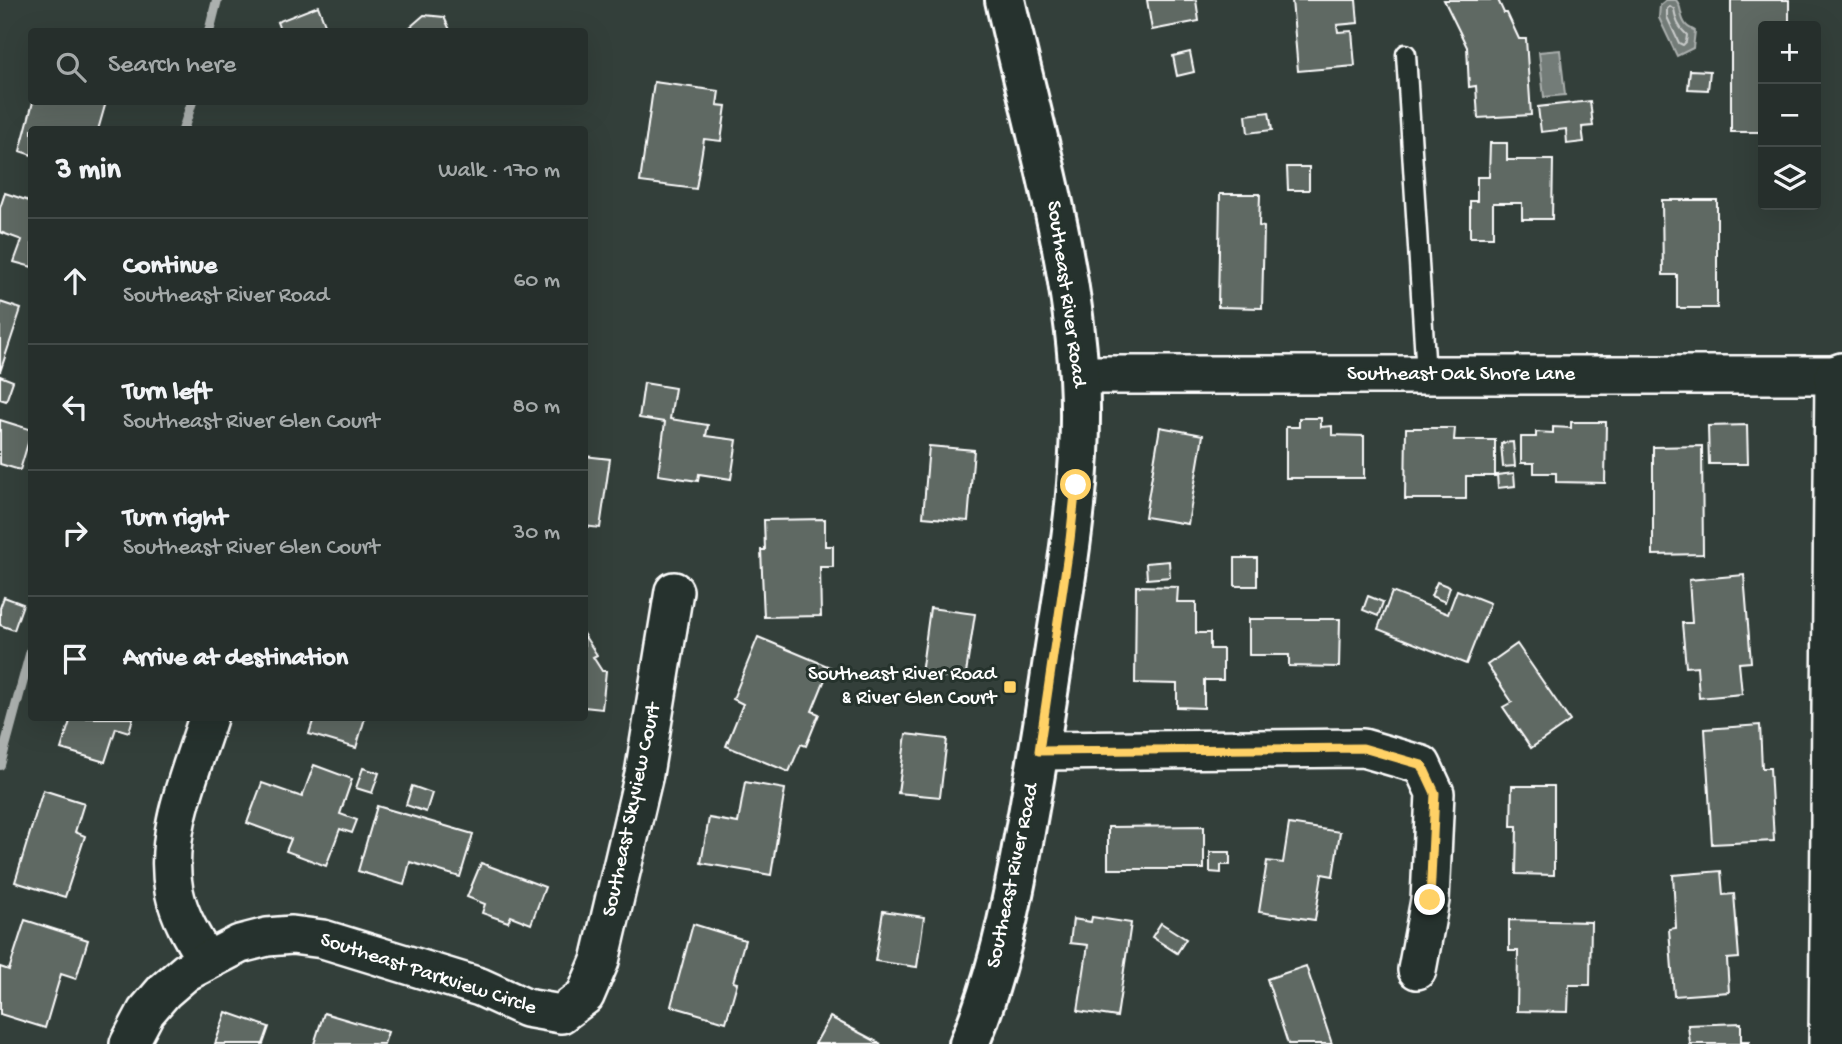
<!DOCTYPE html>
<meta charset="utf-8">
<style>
:root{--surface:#262f2c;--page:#323b38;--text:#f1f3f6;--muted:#a4a9a9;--line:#424a48}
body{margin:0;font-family:"Gochi Hand",sans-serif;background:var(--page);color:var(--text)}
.controls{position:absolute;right:21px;top:21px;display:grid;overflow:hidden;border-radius:7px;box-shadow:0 7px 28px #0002}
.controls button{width:63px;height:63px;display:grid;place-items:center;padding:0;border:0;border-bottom:2px solid var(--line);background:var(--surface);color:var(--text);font:35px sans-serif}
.stop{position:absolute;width:21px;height:21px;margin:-16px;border:5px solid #ffd166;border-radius:50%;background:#fff}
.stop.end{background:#ffd166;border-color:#fff;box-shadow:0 2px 7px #0008}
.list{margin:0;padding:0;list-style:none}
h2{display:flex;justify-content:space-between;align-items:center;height:91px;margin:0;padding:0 28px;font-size:30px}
h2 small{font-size:23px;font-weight:400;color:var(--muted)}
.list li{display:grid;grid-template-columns:46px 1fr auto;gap:21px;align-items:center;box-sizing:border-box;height:126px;padding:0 28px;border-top:2px solid var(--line)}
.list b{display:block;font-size:26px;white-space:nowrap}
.list p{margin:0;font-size:23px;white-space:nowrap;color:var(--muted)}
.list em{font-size:23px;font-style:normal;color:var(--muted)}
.icon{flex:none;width:38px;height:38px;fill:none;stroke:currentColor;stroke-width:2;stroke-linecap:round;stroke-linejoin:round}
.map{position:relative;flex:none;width:1842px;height:1044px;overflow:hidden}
.search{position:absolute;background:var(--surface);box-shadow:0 7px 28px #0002;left:28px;top:28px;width:560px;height:77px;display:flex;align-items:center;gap:18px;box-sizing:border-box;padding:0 24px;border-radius:7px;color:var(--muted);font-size:26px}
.panel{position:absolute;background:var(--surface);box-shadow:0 7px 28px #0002;left:28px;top:126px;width:560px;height:595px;border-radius:7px}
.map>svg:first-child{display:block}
.water{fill:#737b78;stroke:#abb0ae;stroke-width:2}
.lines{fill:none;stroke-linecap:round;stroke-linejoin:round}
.shore{stroke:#c7cac9;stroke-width:2}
.stream{stroke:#abb0ae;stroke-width:10}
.building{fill:#5f6964;stroke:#fff;stroke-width:2}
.service-casing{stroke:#fff;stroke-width:23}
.minor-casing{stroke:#fff;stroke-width:42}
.tertiary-casing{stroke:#fff;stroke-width:44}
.service{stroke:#26332d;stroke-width:18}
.minor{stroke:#26332d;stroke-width:37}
.tertiary{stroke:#26332d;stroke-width:38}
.route{stroke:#ffd166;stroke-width:9}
.poi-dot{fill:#ffd166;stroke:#26332d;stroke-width:2.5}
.labels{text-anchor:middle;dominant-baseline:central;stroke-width:6;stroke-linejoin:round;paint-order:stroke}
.street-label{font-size:21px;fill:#fff;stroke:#26332d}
.poi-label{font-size:21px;fill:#fff;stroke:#26332d;text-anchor:end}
</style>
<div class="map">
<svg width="1842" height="1044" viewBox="0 0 1842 1044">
<rect width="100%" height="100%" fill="#333f3a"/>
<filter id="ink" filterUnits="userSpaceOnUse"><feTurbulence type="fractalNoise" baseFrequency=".0143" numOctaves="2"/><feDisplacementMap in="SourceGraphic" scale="14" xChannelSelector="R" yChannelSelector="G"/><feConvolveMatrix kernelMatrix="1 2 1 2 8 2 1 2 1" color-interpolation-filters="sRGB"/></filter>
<g filter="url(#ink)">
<g class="water">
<path d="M1666,0H1676C1683,8 1679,17 1686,25C1688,28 1692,29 1695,31L1693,48L1677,56L1659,18L1660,5Z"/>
<path d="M1560,50L1565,95L1544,97L1539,52Z"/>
</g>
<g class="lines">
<path class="shore" d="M1670,6L1674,9C1676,20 1678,27 1687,35L1686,42L1683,45L1679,43L1667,17V9Z"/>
<g class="stream">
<path d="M209,32L217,0"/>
<path d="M183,130L192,102"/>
<path d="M0,765L32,647"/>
</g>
</g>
<g class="building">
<path d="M1147,0H1196L1199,21L1152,30Z"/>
<path d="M1292,0H1356L1358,23L1337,25L1338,32L1352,31L1355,66L1298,71Z"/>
<path d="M1444,0H1498L1504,13H1507L1519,39H1526L1531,115L1478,118L1476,86L1469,87L1467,47Z"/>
<path d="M1731,0H1789V26H1763V132H1731Z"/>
<path d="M318,6L328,32H281L277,22Z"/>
<path d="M424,15L444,17L451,32H402L409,28Z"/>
<path d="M1190,52L1194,72L1177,76L1173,56Z"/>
<path d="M1690,70L1710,71L1708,90L1688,89Z"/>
<path d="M654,82L719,91L717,105L726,106L721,141L704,139L696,189L640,182Z"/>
<path d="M1590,101L1593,126L1582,127L1584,142L1567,144L1566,129L1541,132L1538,107Z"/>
<path d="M33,102H106L98,130H32V155L20,151Z"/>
<path d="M1269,112L1272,130L1248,133L1246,115Z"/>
<path d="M1490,143H1507V160H1553L1552,219H1522V203H1493V237H1470V201H1477V177H1489Z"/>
<path d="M1287,167H1309V190H1288Z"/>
<path d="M5,193L32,202V267L14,262L22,240L0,232V208Z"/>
<path d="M1220,194H1260L1259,226L1264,227L1262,308L1218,307Z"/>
<path d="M1662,200H1717V308H1677V275H1663Z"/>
<path d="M0,302L21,309L0,372Z"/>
<path d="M0,376L13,381L6,401L0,399Z"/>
<path d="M644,383L675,388L670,419L708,425L706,436L737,440L731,479L699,474L698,481L658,475L665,422L639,418Z"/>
<path d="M1299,418H1321V427L1332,426V435L1364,436V478H1286V427H1299Z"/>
<path d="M0,420L32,430L20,470L0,464Z"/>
<path d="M1571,422H1606L1605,483L1556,482V473H1534V463H1521V437H1536V432L1553,433V427L1571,428Z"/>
<path d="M1747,425L1748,464H1709L1708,426Z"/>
<path d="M1160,427L1203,435L1188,524L1145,517Z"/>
<path d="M1406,428H1455L1454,440H1495V476H1466V499H1405Z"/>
<path d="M1513,442L1515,466L1503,467L1501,443Z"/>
<path d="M929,446L974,450L968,521L923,517Z"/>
<path d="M1702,446L1703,554L1653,555V447Z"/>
<path d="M584,456L610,459L600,528L584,526Z"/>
<path d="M1514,473L1515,486L1498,488L1497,475Z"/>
<path d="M825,519V546H833V567H820L821,616L764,617L761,550H765L764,520Z"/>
<rect x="1235" y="558" width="22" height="28"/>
<path d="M1169,561L1170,577L1147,579L1146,563Z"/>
<path d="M1744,575L1751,662L1739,663L1742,694L1699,698L1697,666L1686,667L1682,623H1692L1689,580Z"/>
<path d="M1437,582L1450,587L1445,602L1431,596Z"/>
<path d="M1136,586L1178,587L1177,602H1196V633H1210V649H1223V680H1204V708L1177,707V684L1135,683Z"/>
<path d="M1457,590L1490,603L1466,664L1378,629L1392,592L1448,614Z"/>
<path d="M1368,596L1383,602L1378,616L1363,610Z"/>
<path d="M4,597L23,604L14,630L0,625V608Z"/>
<path d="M930,608L975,614L965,680L921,674Z"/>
<path d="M1249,619H1340L1339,667L1289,666V655H1249Z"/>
<path d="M584,635L597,655L593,657L602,671H606L602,709L584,707Z"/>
<path d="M758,637L830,667L812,711L819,714L806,746L801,744L789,772L726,746L743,704L733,699Z"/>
<path d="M1517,644L1570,721L1531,748L1503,707L1512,702L1487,665Z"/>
<path d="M71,718H133L129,732L116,728L105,762L61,749Z"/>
<path d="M314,718H365L356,748L309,734Z"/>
<path d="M1760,725L1762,768H1770L1774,841L1712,844L1705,729Z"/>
<path d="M906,734L947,739L940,797L898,793Z"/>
<path d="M314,765L352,779L340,814L357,820L352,833L340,829L326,866L286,851L291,839L247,823L262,783L302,797Z"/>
<path d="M363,768L379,773L372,793L356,788Z"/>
<path d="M745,782L785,789L771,875L701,863L709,818L738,823Z"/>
<path d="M412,786L432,793L426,812L406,805Z"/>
<path d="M1512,786H1554V875L1516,874L1517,826H1511Z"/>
<path d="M43,790L84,803L75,832L85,836L65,897L15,882Z"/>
<path d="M377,806L473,834L460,877L410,862L404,885L358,871Z"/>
<path d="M1289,824L1340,832L1333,876L1322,874L1315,920L1259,912L1267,861L1283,863Z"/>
<path d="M1204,826V869H1108V827Z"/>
<path d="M1210,852H1230V865H1221V873L1210,872Z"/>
<path d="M481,863L545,887L531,924L511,916L508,922L482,913L485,904L467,897Z"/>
<path d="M1721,871L1723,895L1734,894L1739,958L1727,959L1729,992L1674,996L1669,929L1676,928L1673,875Z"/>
<path d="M883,911L924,917L917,967L875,961Z"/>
<path d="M1092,917L1131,923L1117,1017L1078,1011L1088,945L1070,943L1073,919L1091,922Z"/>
<path d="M25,920L88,940L76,979L61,974L45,1028L0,1014V967L9,970Z"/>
<path d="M1509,920L1591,922L1590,985H1569L1568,1012L1517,1011L1518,951H1509Z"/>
<path d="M1161,923L1186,939L1177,953L1152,937Z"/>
<path d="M693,924L745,940L733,982L737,983L726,1022L671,1006Z"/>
<path d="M1306,966L1332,1044H1288L1267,979Z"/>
<path d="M226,1012L269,1027L263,1044H215Z"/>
<path d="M324,1013L388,1032L384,1044H314Z"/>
<path d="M830,1017L881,1044H815Z"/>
<path d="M1741,1023V1042H1749V1044H1690L1688,1025Z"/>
</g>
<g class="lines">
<defs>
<path id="service" d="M1406,54L1426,375"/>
<g id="minor">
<path d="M1079,375H1834L1842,372"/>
<path d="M1039,751L1363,748L1422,765L1435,793L1430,900L1417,970"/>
<path d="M206,960C193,939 179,916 174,891C163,832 191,773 208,718"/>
<path d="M129,1044L146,1012L164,991L186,972L240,944L267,937L292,935L323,939L480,987L526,1008L561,1014L585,996L600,961L644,774L674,591"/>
<path d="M1828,1044L1834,375"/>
</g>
<path id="tertiary" d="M969,1044C994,985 1008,922 1020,859C1031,799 1041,740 1050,680C1065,580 1085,478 1079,377C1071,249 1033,125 1005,0"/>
</defs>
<use href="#service" class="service-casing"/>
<use href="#minor" class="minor-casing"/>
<use href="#tertiary" class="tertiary-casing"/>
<use href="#service" class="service"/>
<use href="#minor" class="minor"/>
<use href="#tertiary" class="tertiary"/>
</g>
</g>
<g class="lines" filter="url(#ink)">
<path class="route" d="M1076,485L1070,540L1039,751L1363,748L1422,765L1435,793L1430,900"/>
</g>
<rect class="poi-dot" x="1003" y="680" width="14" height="14" rx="3.5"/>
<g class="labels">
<g class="street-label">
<text transform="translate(1065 294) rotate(82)">Southeast River Road</text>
<text x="1461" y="375">Southeast Oak Shore Lane</text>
<text transform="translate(633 810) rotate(-78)">Southeast Skyview Court</text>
<text transform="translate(1014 876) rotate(-78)">Southeast River Road</text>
<text transform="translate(428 975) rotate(18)">Southeast Parkview Circle</text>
</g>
<g class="poi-label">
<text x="996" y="675">Southeast River Road<tspan x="996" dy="24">&amp; River Glen Court</tspan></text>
</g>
</g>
</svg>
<div class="controls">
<button>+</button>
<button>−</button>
<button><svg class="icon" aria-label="layers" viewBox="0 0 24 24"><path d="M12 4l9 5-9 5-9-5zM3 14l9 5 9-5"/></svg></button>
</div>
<div class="stop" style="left:1076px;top:485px"></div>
<div class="stop end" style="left:1430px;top:900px"></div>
<div class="search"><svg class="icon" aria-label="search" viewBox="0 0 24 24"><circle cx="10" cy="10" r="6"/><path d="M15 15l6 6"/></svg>Search here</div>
<section class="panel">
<h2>3 min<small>Walk · 170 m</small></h2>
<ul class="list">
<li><svg class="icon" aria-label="ahead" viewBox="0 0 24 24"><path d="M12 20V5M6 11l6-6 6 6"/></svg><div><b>Continue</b><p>Southeast River Road</p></div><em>60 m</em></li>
<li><svg class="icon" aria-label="left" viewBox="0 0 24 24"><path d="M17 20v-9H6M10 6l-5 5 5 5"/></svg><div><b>Turn left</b><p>Southeast River Glen Court</p></div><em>80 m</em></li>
<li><svg class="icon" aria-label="right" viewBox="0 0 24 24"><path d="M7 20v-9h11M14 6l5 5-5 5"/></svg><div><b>Turn right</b><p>Southeast River Glen Court</p></div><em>30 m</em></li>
<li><svg class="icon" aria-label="arrive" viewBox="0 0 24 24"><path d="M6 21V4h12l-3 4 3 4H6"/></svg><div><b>Arrive at destination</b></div></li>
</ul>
</section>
</div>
